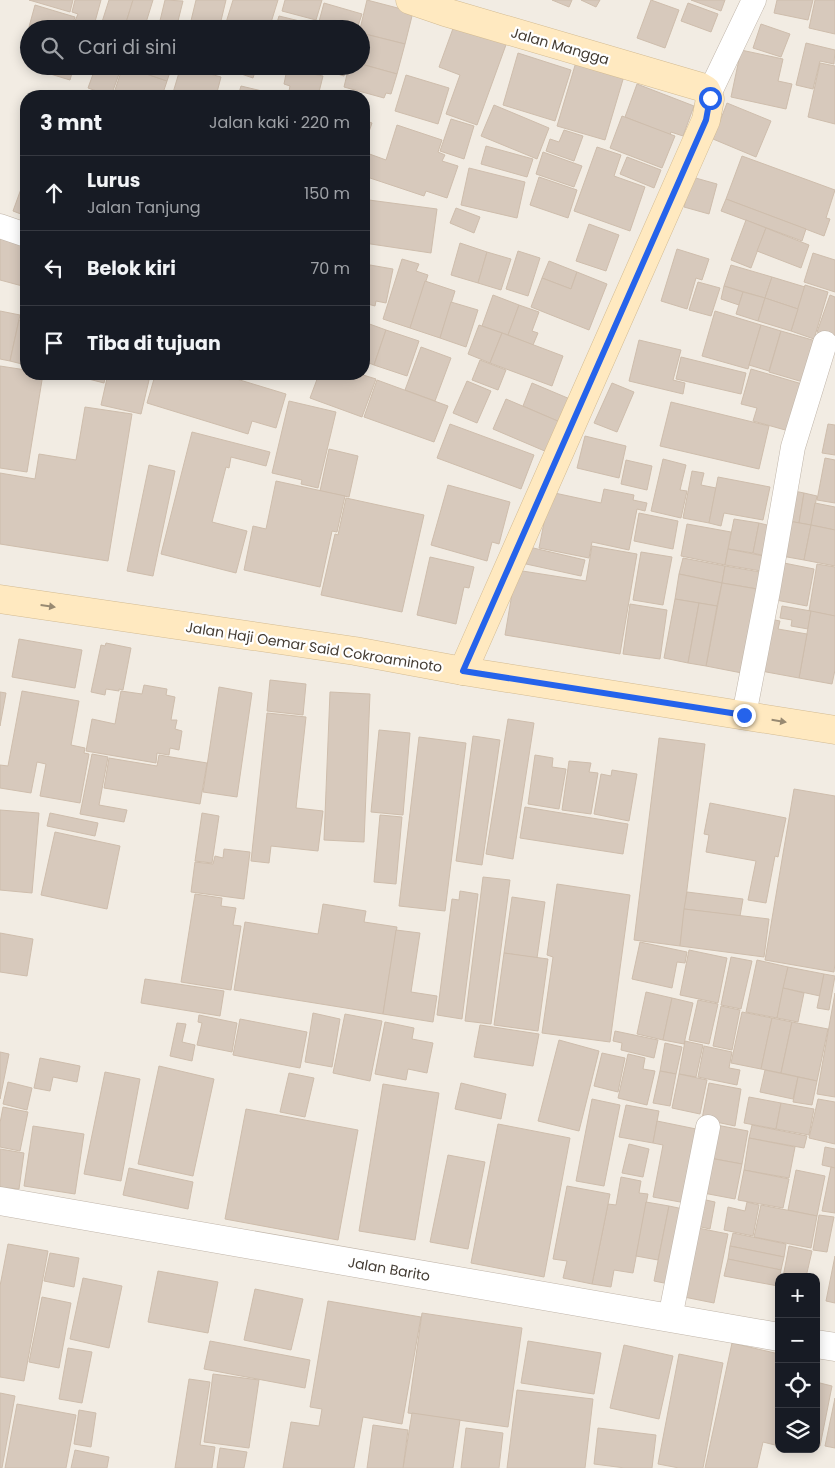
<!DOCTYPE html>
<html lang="id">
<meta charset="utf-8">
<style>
:root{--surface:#171b24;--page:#20242c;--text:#f1f3f6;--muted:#9ea1a6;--line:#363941}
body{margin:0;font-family:Poppins,sans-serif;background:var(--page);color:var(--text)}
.controls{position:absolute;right:15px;bottom:15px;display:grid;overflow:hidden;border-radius:10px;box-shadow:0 2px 12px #0003}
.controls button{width:45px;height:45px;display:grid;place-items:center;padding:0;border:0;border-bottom:1px solid var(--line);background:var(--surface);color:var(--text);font:25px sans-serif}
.stop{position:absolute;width:15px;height:15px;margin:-11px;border:4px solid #2563eb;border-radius:50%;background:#fff}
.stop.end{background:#2563eb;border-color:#fff;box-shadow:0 1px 5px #0008}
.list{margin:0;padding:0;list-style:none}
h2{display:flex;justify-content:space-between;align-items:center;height:65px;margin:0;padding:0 20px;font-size:21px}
h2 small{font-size:16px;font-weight:400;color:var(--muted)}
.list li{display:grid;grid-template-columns:32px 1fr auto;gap:15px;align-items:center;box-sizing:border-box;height:75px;padding:0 20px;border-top:1px solid var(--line)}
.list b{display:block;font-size:19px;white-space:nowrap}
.list p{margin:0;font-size:16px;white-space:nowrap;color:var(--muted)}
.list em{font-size:16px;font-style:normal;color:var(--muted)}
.icon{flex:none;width:28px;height:28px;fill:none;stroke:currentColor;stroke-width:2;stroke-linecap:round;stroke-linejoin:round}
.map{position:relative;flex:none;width:835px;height:1468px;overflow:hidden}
.search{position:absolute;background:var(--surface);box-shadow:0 2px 12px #0003;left:20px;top:20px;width:350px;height:55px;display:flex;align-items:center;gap:12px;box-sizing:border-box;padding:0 18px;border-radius:28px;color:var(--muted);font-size:19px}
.panel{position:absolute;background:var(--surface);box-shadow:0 2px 12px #0003;left:20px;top:90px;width:350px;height:290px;border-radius:20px}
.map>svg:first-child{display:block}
.building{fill:#d7c9bc;stroke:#cebdac}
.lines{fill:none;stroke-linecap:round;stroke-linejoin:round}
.minor-casing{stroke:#c0b5a9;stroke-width:25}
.tertiary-casing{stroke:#c0b5a9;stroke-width:29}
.secondary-casing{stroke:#d3bb92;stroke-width:29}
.minor{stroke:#fff;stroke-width:24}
.tertiary{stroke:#fff;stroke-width:28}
.secondary{stroke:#ffe9c0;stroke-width:28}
.oneway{fill:#988a72}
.route{stroke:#2563eb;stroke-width:6}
.labels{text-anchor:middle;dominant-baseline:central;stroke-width:4.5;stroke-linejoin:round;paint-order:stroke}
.street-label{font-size:14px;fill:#443c33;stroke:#fff}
</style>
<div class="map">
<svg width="835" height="1468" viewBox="0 0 835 1468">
<rect width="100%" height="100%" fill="#f2ece3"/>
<g class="building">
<path d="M29,0H73L70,12Z"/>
<path d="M75,0H101L93,29L74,23L78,14L72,12Z"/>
<path d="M109,0H133L124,29L102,22Z"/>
<path d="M133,0H153L144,29H124Z"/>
<path d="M165,0L183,1L176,29H158Z"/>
<path d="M196,0H226L219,29H189Z"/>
<path d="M233,0H278L269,29H224Z"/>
<path d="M285,0H322L316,20L282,11Z"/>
<path d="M367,0L413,12L405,44L361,33V29H360Z"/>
<path d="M552,0H572L569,7Z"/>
<path d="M581,0H600L596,7Z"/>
<path d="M651,0L679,10L665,48L637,38Z"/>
<path d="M691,0H725L721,11Z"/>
<path d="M777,0H813L808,20L774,13Z"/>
<path d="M815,0H835V34L809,28Z"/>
<path d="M324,3L362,14L357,29H317Z"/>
<path d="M688,3L718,14L711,32L681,21Z"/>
<path d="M35,5L75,17L71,29L29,27Z"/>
<path d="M279,16L312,24L310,29H275Z"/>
<path d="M97,22L116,29H95Z"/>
<path d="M455,23L507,42L477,125L446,114L460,75L439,67Z"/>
<path d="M761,24L790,34L781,57L753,48Z"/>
<path d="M361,33L405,44L397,74L361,64Z"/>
<path d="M806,43L835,50L834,64L820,61L813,89L796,85Z"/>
<path d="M741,50L783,59L778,81L792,84L786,109L731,97Z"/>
<path d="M518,53L571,70L555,121L503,105Z"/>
<path d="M576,62L624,76L605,140L557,126Z"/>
<path d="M820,63L835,66V124L808,117Z"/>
<path d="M361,64L397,74L391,94L386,93L384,98L344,87L349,66H361Z"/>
<path d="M35,66H74L70,80L34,69Z"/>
<path d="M96,66H122L111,96L88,88Z"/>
<path d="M123,66L167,81L162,96H113Z"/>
<path d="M133,66H172L167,81L132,69Z"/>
<path d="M181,66L221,77L216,96H172Z"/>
<path d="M218,66H257L253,78Z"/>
<path d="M311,66H347L344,76Z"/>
<path d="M287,69L323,76L318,96H288L290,86L284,84Z"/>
<path d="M406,75L449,88L438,124L395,111Z"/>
<path d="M637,84L694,106L683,136L671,132L670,135L625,117Z"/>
<path d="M241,86L283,96H238Z"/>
<path d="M727,103L771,121L756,157L713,139Z"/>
<path d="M494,105L549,128L537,159L481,136Z"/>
<path d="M622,116L675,136L662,168L610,148Z"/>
<path d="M451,119L474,126L464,159L440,151Z"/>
<path d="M364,120L372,123L364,146Z"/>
<path d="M397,125L442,140L438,152L445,155L442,161L458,166L447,198L426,191L424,196L364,176V152L386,160Z"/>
<path d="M564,130L583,136L574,161L546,151L550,139L559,142Z"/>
<path d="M486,146L533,159L527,177L481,164Z"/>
<path d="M597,147L621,155L614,176L645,187L630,231L574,211Z"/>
<path d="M543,152L582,166L574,187L536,174Z"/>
<path d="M742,156L835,190L826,218L830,219L824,236L726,199Z"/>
<path d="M627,157L661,170L654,188L620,174Z"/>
<path d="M469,168L525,182L517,218L461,205Z"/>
<path d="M539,177L577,190L568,218L530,205Z"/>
<path d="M692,177L717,184L709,214L684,207Z"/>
<path d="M25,178H26V216L13,211Z"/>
<path d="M726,199L806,229L802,241L721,211Z"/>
<path d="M369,200L437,209L431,253L364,243Z"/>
<path d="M456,208L480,217L474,233L450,223Z"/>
<path d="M746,220L766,228L751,268L731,260Z"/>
<path d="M589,224L619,235L606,271L576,261Z"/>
<path d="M766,228L809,245L801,268L757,251Z"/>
<path d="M0,238L26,245V287L0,280Z"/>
<path d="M460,243L487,252L478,283L451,275Z"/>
<path d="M677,249L709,259L702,280L696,278L687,309L661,301Z"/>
<path d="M518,251L540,258L528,296L506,289Z"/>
<path d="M487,252L511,259L501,290L478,283Z"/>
<path d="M813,253L835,260V292L804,282Z"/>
<path d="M402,259L419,264L416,271L428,275L410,328L383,319Z"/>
<path d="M549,261L577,272L571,289L542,278Z"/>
<path d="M364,263L370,265L364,295Z"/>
<path d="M370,265L393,269L386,303L376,301L375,306L364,303V295Z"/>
<path d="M731,265L772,277L765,298L724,286Z"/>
<path d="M577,272L607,284L589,330L531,307L542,278L571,289Z"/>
<path d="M772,277L805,287L798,309L765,298Z"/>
<path d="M425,281L455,291L440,338L410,328Z"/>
<path d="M698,282L720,288L711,316L689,310Z"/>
<path d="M805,285L828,292L814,339L791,331Z"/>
<path d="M724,286L743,292L739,305L721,299Z"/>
<path d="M743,292L765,298L758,321L736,314Z"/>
<path d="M493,295L519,305L508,335L482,326Z"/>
<path d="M830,295L835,297V338L817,332Z"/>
<path d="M765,298L798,309L791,331L758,321Z"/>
<path d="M451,302L478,310L466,347L440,338Z"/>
<path d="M519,305L539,312L532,331L538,333L533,345L508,335Z"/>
<path d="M0,311L20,315L10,361L0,359Z"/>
<path d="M715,311L761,325L748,369L702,356Z"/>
<path d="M19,320L26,322V365L10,361Z"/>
<path d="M364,322L386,330L374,365L364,361Z"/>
<path d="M479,325L502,333L490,363L468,354Z"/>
<path d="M761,325L781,331L769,371L749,365Z"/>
<path d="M386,330L419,341L407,376L374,365Z"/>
<path d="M781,331L816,341L803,382L769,372Z"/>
<path d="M502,333L563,356L552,386L490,363Z"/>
<path d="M639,340L681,350L673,380L685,383L683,394L629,381Z"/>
<path d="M421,347L451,358L435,401L405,390Z"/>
<path d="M681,357L746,373L741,394L676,379Z"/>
<path d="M480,360L506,370L498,390L472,380Z"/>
<path d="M0,366L26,370V374H43L27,472L0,468Z"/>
<path d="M751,369L809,386L796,433L753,421L757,408L741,404Z"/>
<path d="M73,374H106L104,383L73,375Z"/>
<path d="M108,374H122L149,380L141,414L101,405Z"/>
<path d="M137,374H220L286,394L276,428L252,421L248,434L147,403L154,379Z"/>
<path d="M319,374H360L376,379L362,417L310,398Z"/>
<path d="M377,380L448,406L434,442L364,417Z"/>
<path d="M467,381L491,391L477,423L453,413Z"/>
<path d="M532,383L570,399L560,422L523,406Z"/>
<path d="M612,383L634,392L617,432L594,423Z"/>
<path d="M506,399L560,422L547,452L493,429Z"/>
<path d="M289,401L336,412L318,488L301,484L302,480L272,473Z"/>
<path d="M671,402L769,426L759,469L660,446Z"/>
<path d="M85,407L132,414L108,561L0,544V473L35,479L39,454L76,460Z"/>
<path d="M450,424L534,455L521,489L437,458Z"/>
<path d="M828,424L835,425V455L822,453Z"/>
<path d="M192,432L270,452L266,466L231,457L229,468L226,467L212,522L247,531L236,573L161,554Z"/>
<path d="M585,436L626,446L619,478L577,468Z"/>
<path d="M329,449L358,456L349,497L320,491Z"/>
<path d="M825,458L835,460V503L817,500Z"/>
<path d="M663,459L686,465L680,490L687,491L681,518L651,511Z"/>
<path d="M626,460L652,466L647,490L621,484Z"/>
<path d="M149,465L175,471L153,576L127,571Z"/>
<path d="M692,471L704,473L701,485L716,488L709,523L683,518Z"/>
<path d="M718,477L770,487L763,520L724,513L721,526L709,523Z"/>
<path d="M276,481L345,496L337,532L332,531L320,587L244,570L253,526L266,529Z"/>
<path d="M448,485L510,502L499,544L492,542L487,561L431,545Z"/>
<path d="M604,489L634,495L633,500L647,503L645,511L637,509L629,550L592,542L589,558L539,548L550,492L601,503Z"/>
<path d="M789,490L804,493L799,523L783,520Z"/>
<path d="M804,493L817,496L811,525L799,523Z"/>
<path d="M346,498L424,515L402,612L321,595L335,534L338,535Z"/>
<path d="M815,503L835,507V530L811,525Z"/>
<path d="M639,513L678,521L673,549L634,541Z"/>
<path d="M734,519L759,523L753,553L728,549Z"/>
<path d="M783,520L811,525L804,560L776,555Z"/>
<path d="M759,523L775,527L769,557L753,553Z"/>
<path d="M687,524L731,532L725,565L681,556Z"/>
<path d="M811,525L835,530V566L804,560Z"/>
<path d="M592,546L637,554L620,654L505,635L516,570L586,581Z"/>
<path d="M529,547L585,560L581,576L526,564Z"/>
<path d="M728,549L769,557L767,572L725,565Z"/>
<path d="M641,552L672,557L663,605L633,600Z"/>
<path d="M430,557L474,567L469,588L464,587L456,624L417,615Z"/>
<path d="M683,558L725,566L722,583L679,574Z"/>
<path d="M784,563L814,569L807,606L776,600Z"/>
<path d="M817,564L835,567V616L809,611Z"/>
<path d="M725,566L766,573L763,590L722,583Z"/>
<path d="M679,574L722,583L717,606L675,599Z"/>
<path d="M722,583L763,590L747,674L706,666Z"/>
<path d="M675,599L699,603L688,663L664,658Z"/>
<path d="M699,603L717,606L706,666L688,663Z"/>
<path d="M630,604L667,610L660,659L623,654Z"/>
<path d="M782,606L811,611L808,629L791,626L792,620L780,618Z"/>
<path d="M811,611L835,616V670L832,684L799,678Z"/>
<path d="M770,619L780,621L778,629L807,634L799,678L761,671Z"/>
<path d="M19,639L82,650L75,688L12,677Z"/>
<path d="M106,643L131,648L123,690L119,689V691L106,689L105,695L91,692L101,645L105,646Z"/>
<path d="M270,680L306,684L303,715L267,711Z"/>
<path d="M144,685L167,689L166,695L175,697L171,720H177L175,729L182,731L179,750L170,748L169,755L157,753L156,763L86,751L92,719L115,724L121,691L142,694Z"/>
<path d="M219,687L252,693L237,797L203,792Z"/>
<path d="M22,691L79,701L71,745L85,748L84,753L89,754L80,803L40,796L46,764L37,762L31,793L0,788V765L8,766Z"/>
<path d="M0,692L6,693L0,726Z"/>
<path d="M330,692L370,694L364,842L324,840Z"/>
<path d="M267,713L306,717L296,808L323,811L318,851L271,846L269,863L251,861Z"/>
<path d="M508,719L534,723L513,859L486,854Z"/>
<path d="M379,730L410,733L403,815L371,812Z"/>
<path d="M473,736L500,740L482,865L456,861Z"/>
<path d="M419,737L466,743L445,911L399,906Z"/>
<path d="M659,738L705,744L680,946L634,940Z"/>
<path d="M92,754L108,757L99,805L127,810L124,822L80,814Z"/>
<path d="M159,755L207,763L200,804L104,788L109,758L157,766Z"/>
<path d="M535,755L553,758L552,767L566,769L559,809L528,804Z"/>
<path d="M569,761L591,763L589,772L598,773L591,814L562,810Z"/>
<path d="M612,770L637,774L629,821L594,814L601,774L611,776Z"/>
<path d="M794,789L835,796V963L834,972L765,960Z"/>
<path d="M710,803L786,818L778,857L775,856L766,903L748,900L756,861L706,852L709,835L704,834Z"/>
<path d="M525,807L628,824L623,854L520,838Z"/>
<path d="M0,810L39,813L32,893L0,890Z"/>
<path d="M50,813L98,823L95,836L47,826Z"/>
<path d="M202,813L219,816L212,863L195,861Z"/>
<path d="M380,815L402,817L396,884L374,882Z"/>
<path d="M55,832L120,846L107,909L41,895Z"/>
<path d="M224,849L250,852L244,899L191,892L195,862L213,864L215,856L223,858Z"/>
<path d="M483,877L510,880L491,1024L465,1021Z"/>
<path d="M557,884L630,895L610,1042L542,1033L553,957L547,955Z"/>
<path d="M460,891L478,894L462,1019L437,1015L452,899L459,900Z"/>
<path d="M687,892L743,899L740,916L684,909Z"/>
<path d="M195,894L222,898L221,906L236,908L233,925L241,926L231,990L181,982Z"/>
<path d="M512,897L545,902L537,958L504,953Z"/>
<path d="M323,904L366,911L364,922L397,927L383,1014L234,990L245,922L318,934Z"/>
<path d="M684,909L769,919L764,957L680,946Z"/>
<path d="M396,930L420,933L411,992L437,996L433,1022L383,1014Z"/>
<path d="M0,933L33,939L27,976L0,972Z"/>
<path d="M640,942L687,952L685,963L677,962L672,988L632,979Z"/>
<path d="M689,950L727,958L718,1003L680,995Z"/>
<path d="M504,953L548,959L538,1031L494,1025Z"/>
<path d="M731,957L752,961L741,1009L721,1005Z"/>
<path d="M757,960L788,967L777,1018L746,1012Z"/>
<path d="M788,967L824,974L820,996L783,988Z"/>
<path d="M824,974L835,976L829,1010L817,1008Z"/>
<path d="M145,979L224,991L220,1016L141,1003Z"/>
<path d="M783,988L804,993L798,1022L777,1018Z"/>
<path d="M646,992L672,998L663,1040L637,1034Z"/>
<path d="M835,993V1097L817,1094Z"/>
<path d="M672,998L693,1003L684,1044L663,1040Z"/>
<path d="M698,1000L718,1004L709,1044L689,1040Z"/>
<path d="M721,1006L740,1010L732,1050L713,1046Z"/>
<path d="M742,1012L772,1018L761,1069L731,1063Z"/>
<path d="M313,1013L340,1019L332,1067L305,1062Z"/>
<path d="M345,1014L382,1021L370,1081L333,1073Z"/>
<path d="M199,1015L237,1023L232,1052L197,1045L202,1023L198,1022Z"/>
<path d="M772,1018L792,1022L781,1073L761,1069Z"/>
<path d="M240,1019L307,1032L300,1068L233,1055Z"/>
<path d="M385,1022L414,1028L412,1039L433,1043L427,1073L408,1069L406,1080L375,1074Z"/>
<path d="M792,1022L828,1029L817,1081L781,1073Z"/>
<path d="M177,1023L186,1024L182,1042L195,1045L192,1061L170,1056Z"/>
<path d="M480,1025L539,1034L533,1066L474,1057Z"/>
<path d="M615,1031L658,1040L654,1058L621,1050L622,1043L613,1041Z"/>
<path d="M559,1040L599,1051L579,1131L538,1121Z"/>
<path d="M685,1041L703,1045L696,1077L679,1074Z"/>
<path d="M665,1043L682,1047L676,1074L660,1071Z"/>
<path d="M704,1046L732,1052L729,1068L740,1070L737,1085L698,1077Z"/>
<path d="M0,1052L9,1054L0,1099Z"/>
<path d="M602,1053L625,1058L618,1092L594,1086Z"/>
<path d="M628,1054L645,1058L643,1069L655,1071L647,1105L618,1098Z"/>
<path d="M40,1058L80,1066L77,1082L53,1077L50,1091L34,1088Z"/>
<path d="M159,1066L214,1079L193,1176L138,1164Z"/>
<path d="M765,1070L798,1077L793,1099L760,1092Z"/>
<path d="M660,1071L676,1074L670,1106L653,1103Z"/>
<path d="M105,1072L140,1079L121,1181L84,1174Z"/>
<path d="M289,1073L314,1078L305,1117L280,1112Z"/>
<path d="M679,1074L707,1080L700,1114L672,1108Z"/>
<path d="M798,1077L817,1081L812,1105L793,1102Z"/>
<path d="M8,1082L32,1088L27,1110L3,1104Z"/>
<path d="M461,1083L506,1094L501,1119L455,1109Z"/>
<path d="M709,1083L741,1089L735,1126L702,1119Z"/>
<path d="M383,1084L439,1093L415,1240L359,1231Z"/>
<path d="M749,1097L781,1103L776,1129L744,1123Z"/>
<path d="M592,1099L620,1105L604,1186L576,1181Z"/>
<path d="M818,1099L835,1102V1144L809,1138Z"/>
<path d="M781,1103L814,1109L809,1135L776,1129Z"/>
<path d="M626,1105L659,1111L653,1143L619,1137Z"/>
<path d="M3,1107L28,1112L20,1151L0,1147V1123Z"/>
<path d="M246,1109L358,1130L338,1240L225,1219Z"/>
<path d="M657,1121L706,1131L691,1204L653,1197L663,1145L653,1143Z"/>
<path d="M498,1124L570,1138L544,1277L471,1263Z"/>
<path d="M711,1124L748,1131L742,1164L704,1157Z"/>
<path d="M752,1125L807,1136L804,1148L749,1138Z"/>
<path d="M33,1126L84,1134L75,1194L24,1186Z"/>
<path d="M749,1138L795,1147L789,1178L744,1170Z"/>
<path d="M629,1144L649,1149L643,1177L622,1173Z"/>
<path d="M825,1147L835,1149V1168L822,1165Z"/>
<path d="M0,1149L24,1153L19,1189L0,1187Z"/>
<path d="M448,1155L485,1162L468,1249L430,1242Z"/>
<path d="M704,1157L742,1164L735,1199L698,1192Z"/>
<path d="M831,1167L835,1168V1213L822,1211Z"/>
<path d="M129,1168L193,1182L188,1209L123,1195Z"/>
<path d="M744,1170L789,1179L783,1208L738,1200Z"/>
<path d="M796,1170L825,1176L817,1216L788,1210Z"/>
<path d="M621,1177L641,1181L639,1193L648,1194L633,1273L614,1270L611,1287L592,1284L608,1204L616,1205Z"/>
<path d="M567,1186L610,1194L592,1284L563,1278L567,1261L553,1259Z"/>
<path d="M697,1198L715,1202L710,1229L692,1225Z"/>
<path d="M646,1202L669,1206L658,1260L636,1256Z"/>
<path d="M747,1202L759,1205L753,1236L724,1230L728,1207L745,1211Z"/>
<path d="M761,1205L817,1216L811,1248L754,1237Z"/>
<path d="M669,1206L688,1210L674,1285L654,1281Z"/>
<path d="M819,1215L834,1217L827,1252L813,1250Z"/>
<path d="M693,1227L728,1234L714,1303L679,1296Z"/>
<path d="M733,1233L786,1244L784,1257L730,1246Z"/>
<path d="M8,1244L48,1251L24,1381L0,1377V1286Z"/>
<path d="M730,1246L784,1257L781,1270L728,1259Z"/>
<path d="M789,1246L812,1251L806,1277H783Z"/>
<path d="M50,1253L79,1258L74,1287L44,1281Z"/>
<path d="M835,1256V1303L826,1301Z"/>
<path d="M728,1259L781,1270L778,1286L724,1276Z"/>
<path d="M158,1271L218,1282L208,1333L148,1322Z"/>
<path d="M83,1278L122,1286L109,1348L70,1339Z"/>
<path d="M255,1289L303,1299L291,1350L244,1340Z"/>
<path d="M42,1297L71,1303L59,1368L29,1362Z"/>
<path d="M328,1301L421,1317L402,1424L363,1417L354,1468H283L291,1422L319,1426L322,1409L310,1407Z"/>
<path d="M422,1313L522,1328L508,1427L408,1413Z"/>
<path d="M210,1341L310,1360L305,1388L204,1369Z"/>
<path d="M528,1341L601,1353L594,1394L521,1383Z"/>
<path d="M732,1343L779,1354V1446L763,1442L757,1468H705Z"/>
<path d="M624,1345L673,1356L659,1419L610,1408Z"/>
<path d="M68,1348L92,1352L82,1403L59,1399Z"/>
<path d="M679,1354L723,1363L703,1468H679L658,1464Z"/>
<path d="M213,1374L259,1380L249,1448L204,1442Z"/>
<path d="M189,1379L210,1382L200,1445L215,1447L212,1468H175Z"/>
<path d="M816,1382L832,1386L820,1446L816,1445Z"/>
<path d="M517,1390L593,1399L585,1468H507Z"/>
<path d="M0,1393L15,1396L2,1468H0Z"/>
<path d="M835,1398V1448L825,1446Z"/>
<path d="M17,1404L76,1415L66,1468H5Z"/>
<path d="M79,1410L96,1413L91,1447L74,1444Z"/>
<path d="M412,1413L460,1420L453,1468H403Z"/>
<path d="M373,1425L408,1430L403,1468H367Z"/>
<path d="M466,1428L503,1433L499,1468H461Z"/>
<path d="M598,1428L656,1435L652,1468H625L594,1464Z"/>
<path d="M220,1448L247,1452L244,1468H217Z"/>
<path d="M75,1450L109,1457L107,1468H71Z"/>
</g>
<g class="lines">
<defs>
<g id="minor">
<path d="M709,94L754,0"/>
<path d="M0,226L26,235"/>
<path d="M744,715L768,591L793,447L825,343"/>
<path d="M670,1318L708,1127"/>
</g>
<g id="tertiary">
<path d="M0,1201L779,1337"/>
<path d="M816,1344L835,1347"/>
</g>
<g id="secondary">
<path d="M410,0L445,12L701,87L706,90L710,99L706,120L463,671"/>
<path d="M0,599L355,651L463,671L835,730"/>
</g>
</defs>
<use href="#minor" class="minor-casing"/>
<use href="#tertiary" class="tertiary-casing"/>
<use href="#secondary" class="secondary-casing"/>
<use href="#minor" class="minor"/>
<use href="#tertiary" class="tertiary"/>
<use href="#secondary" class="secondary"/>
</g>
<defs><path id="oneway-solid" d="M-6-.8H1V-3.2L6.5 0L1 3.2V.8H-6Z" transform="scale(1.25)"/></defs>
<g class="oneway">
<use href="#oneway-solid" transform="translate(48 606) rotate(8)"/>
<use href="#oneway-solid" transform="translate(779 721) rotate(9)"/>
</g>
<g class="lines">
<path class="route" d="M710,98L706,120L463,671L744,715"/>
</g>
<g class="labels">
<g class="street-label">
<text transform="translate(560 46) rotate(16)">Jalan Mangga</text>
<text transform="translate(314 647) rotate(9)">Jalan Haji Oemar Said Cokroaminoto</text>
<text transform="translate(389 1269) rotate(10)">Jalan Barito</text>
</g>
</g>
</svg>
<div class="controls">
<button>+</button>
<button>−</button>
<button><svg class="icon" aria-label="locate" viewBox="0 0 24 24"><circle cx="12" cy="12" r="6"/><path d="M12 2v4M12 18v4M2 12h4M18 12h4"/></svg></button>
<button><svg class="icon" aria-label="layers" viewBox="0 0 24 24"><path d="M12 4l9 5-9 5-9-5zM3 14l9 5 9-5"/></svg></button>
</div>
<div class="stop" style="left:710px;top:98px"></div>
<div class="stop end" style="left:744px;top:715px"></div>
<div class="search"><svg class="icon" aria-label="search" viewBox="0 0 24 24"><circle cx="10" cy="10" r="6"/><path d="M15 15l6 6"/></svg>Cari di sini</div>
<section class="panel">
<h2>3 mnt<small>Jalan kaki · 220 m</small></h2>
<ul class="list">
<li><svg class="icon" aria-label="ahead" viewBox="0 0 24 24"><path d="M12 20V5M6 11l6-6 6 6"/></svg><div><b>Lurus</b><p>Jalan Tanjung</p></div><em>150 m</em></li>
<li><svg class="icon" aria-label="left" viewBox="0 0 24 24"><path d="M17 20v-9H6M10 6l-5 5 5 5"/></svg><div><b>Belok kiri</b></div><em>70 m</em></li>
<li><svg class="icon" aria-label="arrive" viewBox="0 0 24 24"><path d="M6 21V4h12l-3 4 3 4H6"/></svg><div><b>Tiba di tujuan</b></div></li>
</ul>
</section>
</div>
